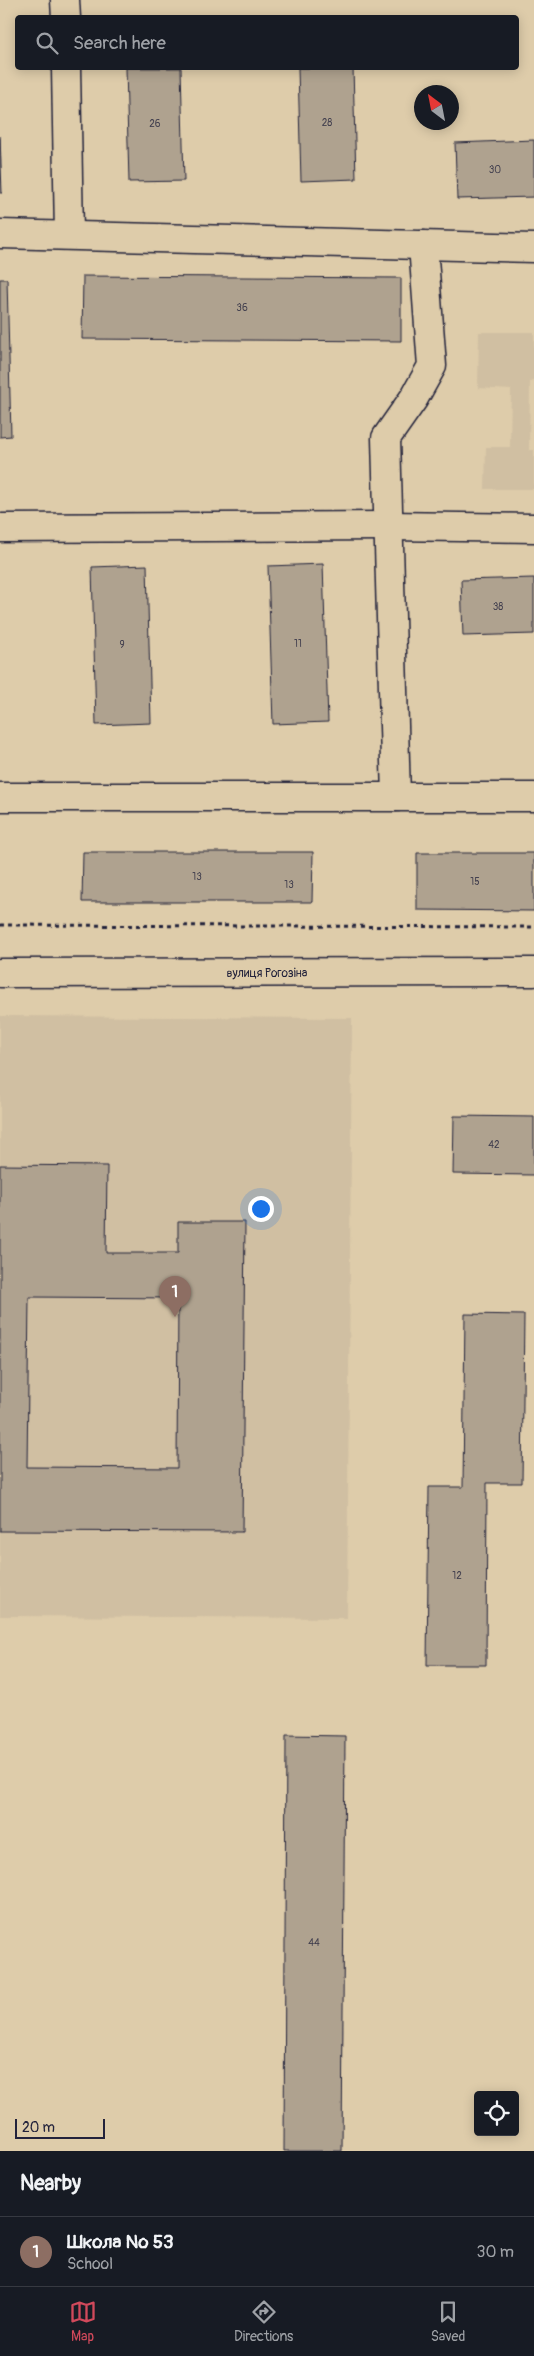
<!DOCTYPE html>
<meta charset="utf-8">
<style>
:root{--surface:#171b24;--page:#20242c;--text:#f1f3f6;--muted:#9ea1a6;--line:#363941;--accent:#d1495b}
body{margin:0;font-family:Pangolin,sans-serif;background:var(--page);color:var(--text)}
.controls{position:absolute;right:15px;bottom:15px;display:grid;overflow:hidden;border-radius:5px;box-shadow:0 2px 12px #0003}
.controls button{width:45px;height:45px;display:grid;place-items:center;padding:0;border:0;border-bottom:1px solid var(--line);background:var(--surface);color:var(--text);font:25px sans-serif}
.compass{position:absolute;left:414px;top:85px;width:45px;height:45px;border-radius:50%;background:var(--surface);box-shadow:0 2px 12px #0003;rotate:328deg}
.scale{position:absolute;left:15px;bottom:12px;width:90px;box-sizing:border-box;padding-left:5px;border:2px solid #22223b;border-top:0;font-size:14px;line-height:18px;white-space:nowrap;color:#22223b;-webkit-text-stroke:4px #deccaa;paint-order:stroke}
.you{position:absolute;left:260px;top:1208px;width:18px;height:18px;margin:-12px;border:4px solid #fff;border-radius:50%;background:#1a73e8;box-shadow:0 0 0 8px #1a73e833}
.badge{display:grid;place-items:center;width:32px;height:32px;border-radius:50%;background:var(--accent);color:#fff;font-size:16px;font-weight:700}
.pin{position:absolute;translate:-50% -41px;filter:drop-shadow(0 1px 2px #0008)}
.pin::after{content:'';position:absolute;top:26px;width:18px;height:15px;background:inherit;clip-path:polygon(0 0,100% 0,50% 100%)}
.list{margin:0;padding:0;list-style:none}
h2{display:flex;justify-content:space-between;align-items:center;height:65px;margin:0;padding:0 20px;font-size:21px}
h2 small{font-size:16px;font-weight:400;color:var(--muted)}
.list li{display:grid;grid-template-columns:32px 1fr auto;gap:15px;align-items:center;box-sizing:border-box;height:70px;padding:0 20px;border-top:1px solid var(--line)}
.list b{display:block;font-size:19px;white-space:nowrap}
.list p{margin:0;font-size:16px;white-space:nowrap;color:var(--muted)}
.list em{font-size:16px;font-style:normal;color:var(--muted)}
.icon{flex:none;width:28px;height:28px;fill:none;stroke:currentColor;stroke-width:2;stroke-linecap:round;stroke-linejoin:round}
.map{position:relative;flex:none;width:534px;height:2151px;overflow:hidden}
.search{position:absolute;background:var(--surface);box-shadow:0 2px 12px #0003;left:15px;right:15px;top:15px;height:55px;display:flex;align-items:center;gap:12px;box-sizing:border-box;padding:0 18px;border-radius:5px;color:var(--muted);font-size:19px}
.sheet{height:135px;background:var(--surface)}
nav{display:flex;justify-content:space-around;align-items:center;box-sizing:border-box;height:70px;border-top:1px solid var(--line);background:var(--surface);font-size:14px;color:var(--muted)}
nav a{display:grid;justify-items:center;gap:2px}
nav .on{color:var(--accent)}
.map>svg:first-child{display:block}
.built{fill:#d0bfa2}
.building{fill:#afa28f;stroke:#22223b;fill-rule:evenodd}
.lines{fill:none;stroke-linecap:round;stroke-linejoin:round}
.minor-casing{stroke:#22223b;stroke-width:31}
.path{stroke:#22223b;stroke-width:3;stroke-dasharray:4 4;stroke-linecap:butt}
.minor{stroke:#deccaa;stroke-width:28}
.labels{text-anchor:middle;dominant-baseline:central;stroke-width:5;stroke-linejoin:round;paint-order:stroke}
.number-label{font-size:10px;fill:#454250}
.street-label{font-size:12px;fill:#22223b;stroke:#deccaa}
</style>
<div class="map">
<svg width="534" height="2151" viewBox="0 0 534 2151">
<rect width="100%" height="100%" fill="#deccaa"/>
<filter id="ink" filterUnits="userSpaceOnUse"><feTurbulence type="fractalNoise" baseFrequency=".02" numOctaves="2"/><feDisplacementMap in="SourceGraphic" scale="10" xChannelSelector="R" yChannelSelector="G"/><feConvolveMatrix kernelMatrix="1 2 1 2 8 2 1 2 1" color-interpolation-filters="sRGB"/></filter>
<g filter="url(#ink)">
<g class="built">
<path d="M479,332H534V381L530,382L529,450H534V489H485L486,447H510L511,390L478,388Z"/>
<path d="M0,1016L352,1018L347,1618L0,1616Z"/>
</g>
<g class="building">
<path d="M126,68H181L184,181L129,182Z"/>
<path d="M298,68H353L356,179L301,181Z"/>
<path d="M0,136L2,193H0Z"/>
<path d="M534,140V197L457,199L455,143Z"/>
<path d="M83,276L401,278V341L82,339Z"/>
<path d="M0,279H7L11,436L0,437Z"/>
<path d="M323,564L328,722L273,724L268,566Z"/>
<path d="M147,565L151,723L96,725L92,567Z"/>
<path d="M534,578V634L463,636L461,580Z"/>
<path d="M83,852H313L312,902H82Z"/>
<path d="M417,853H534V911L417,910Z"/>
<path d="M454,1116L534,1117V1175L453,1174Z"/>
<path d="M0,1165L107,1166L106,1253H178V1222H245L242,1532L0,1531ZM29,1297L178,1298L177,1468L27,1467Z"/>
<path d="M465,1314L524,1315L522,1483H487L486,1665H427L429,1487H463Z"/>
<path d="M286,1735L345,1736L342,2151H284Z"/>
</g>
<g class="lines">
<defs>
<g id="minor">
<path d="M65,0L66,18"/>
<path d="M66,68L69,235"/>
<path d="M0,234L534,248"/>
<path d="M0,528L388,526L534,528"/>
<path d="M0,797H534"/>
<path d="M396,797L386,438L414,398L432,366L423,245"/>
<path d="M0,973L534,972"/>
</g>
</defs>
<use href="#minor" class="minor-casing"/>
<path class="path" d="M0,925L534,927"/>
<use href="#minor" class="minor"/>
</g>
</g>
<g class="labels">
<g class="number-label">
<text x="327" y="123">28</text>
<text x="155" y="124">26</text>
<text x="495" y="170">30</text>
<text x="242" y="308">36</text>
<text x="498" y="607">38</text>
<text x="298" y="644">11</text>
<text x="122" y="645">9</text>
<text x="197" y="877">13</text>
<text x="475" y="882">15</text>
<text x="289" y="885">13</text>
<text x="494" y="1145">42</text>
<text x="457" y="1576">12</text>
<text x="314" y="1943">44</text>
</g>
<g class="street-label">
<text x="267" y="973">вулиця Рогозіна</text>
</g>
</g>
</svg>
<div class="controls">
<button><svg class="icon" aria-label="locate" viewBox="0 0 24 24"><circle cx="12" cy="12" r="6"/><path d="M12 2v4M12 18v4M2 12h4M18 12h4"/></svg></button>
</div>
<svg class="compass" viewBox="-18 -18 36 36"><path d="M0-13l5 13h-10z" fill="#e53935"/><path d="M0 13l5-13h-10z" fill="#9ea1a6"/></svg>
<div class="scale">20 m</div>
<div class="you"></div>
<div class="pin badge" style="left:175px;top:1317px;background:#8d6e63">1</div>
<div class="search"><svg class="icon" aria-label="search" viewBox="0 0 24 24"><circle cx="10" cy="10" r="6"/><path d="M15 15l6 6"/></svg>Search here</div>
</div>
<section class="sheet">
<h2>Nearby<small></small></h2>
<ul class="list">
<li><span class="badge" style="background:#8d6e63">1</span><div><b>Школа № 53</b><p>School</p></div><em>30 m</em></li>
</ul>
</section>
<nav>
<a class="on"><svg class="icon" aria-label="map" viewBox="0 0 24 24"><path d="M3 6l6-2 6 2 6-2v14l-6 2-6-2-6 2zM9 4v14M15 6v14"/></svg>Map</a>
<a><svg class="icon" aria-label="directions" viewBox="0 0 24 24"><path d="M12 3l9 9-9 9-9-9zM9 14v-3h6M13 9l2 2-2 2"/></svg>Directions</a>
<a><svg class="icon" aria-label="saved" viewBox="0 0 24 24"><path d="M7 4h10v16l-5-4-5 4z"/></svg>Saved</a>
</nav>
